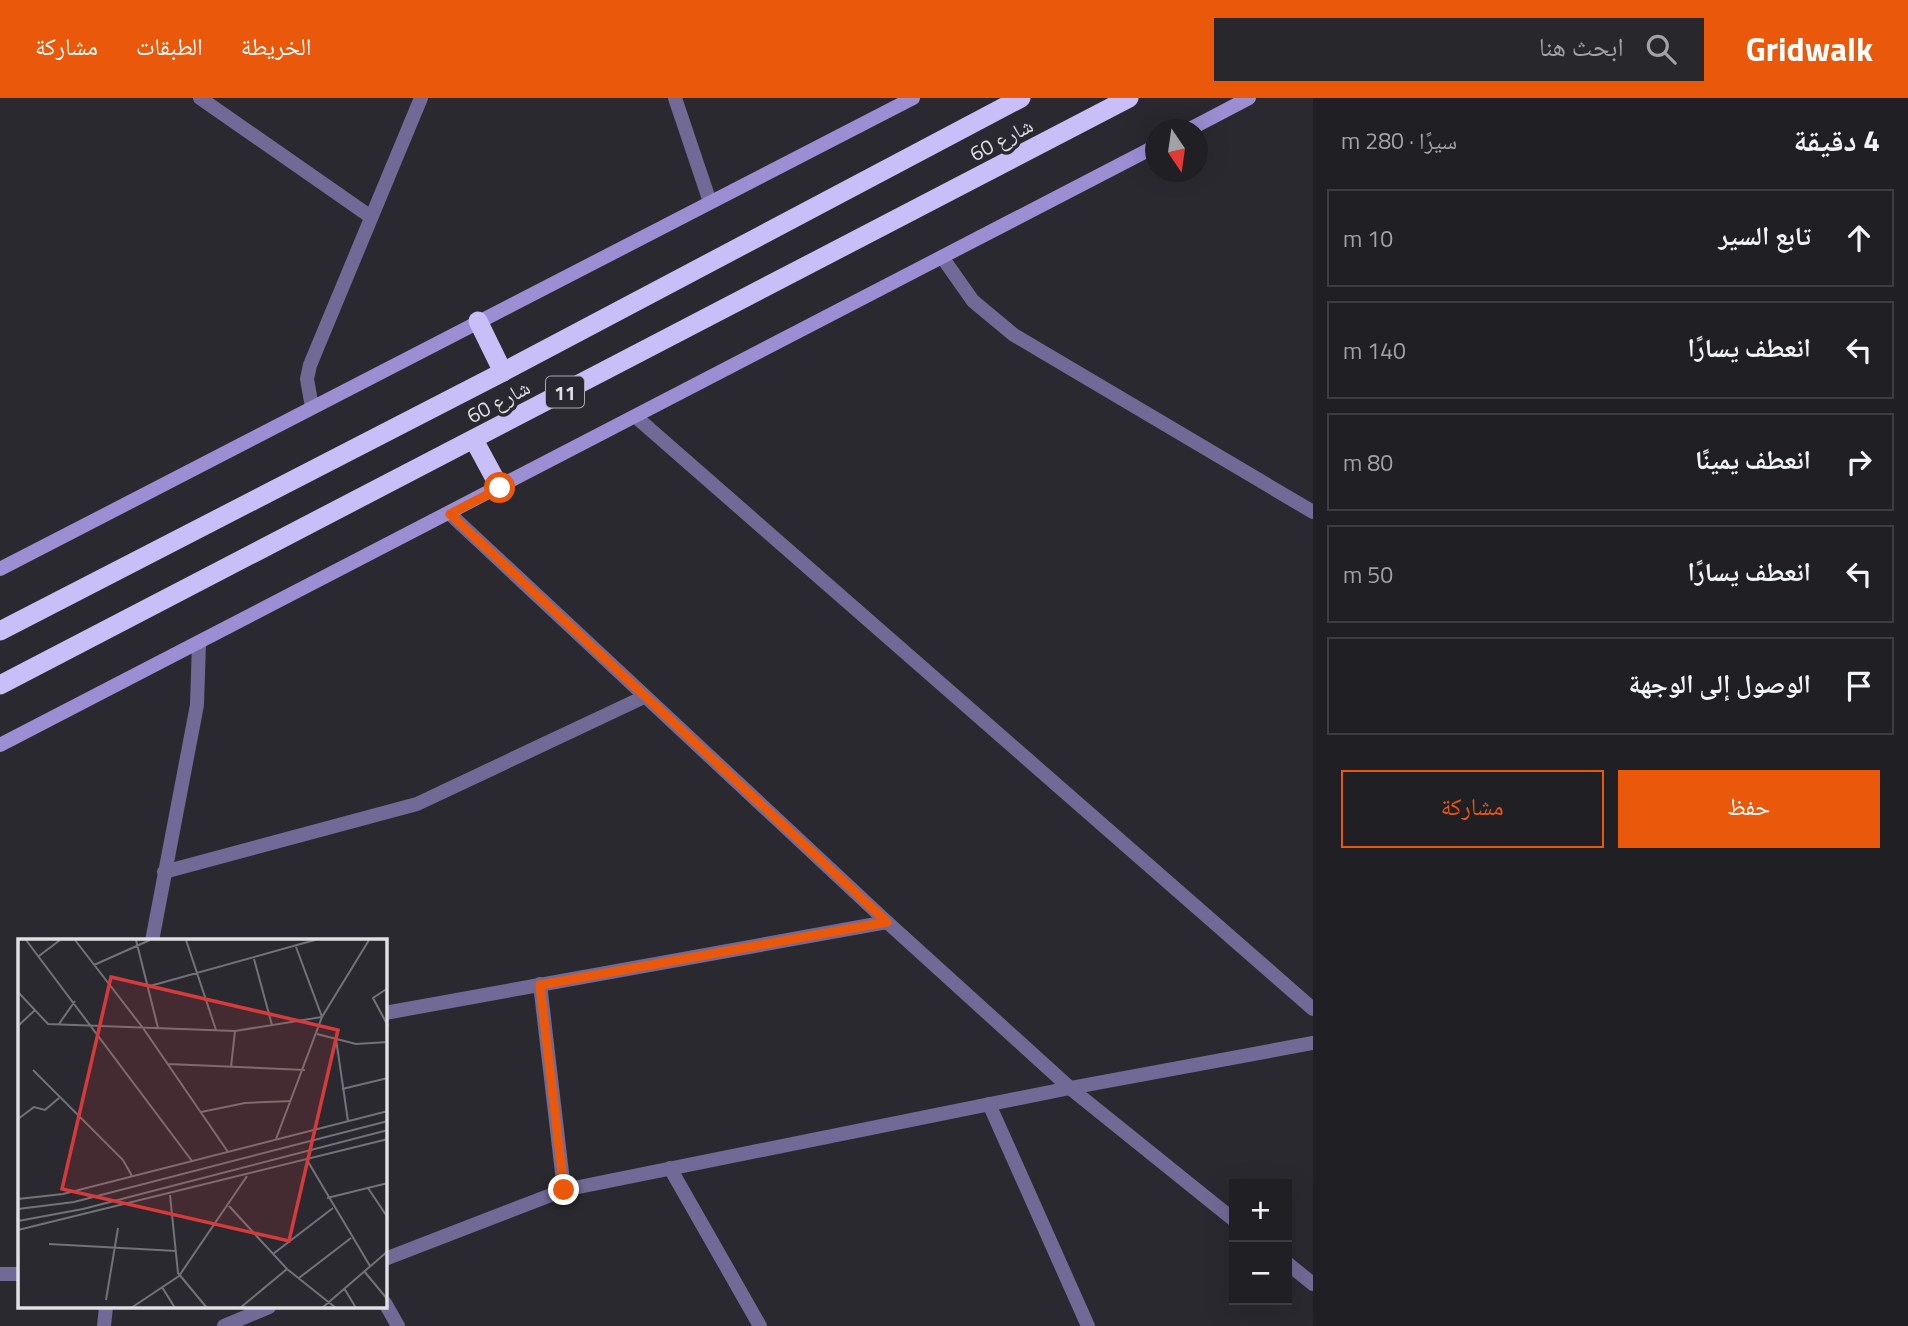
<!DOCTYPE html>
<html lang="ar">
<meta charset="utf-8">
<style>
:root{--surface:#201f23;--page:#28272b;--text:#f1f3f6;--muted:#a2a2a6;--line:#3d3d41;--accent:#ea580c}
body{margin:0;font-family:"Titillium Web","Noto Naskh Arabic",sans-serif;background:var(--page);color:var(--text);direction:rtl}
.controls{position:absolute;right:21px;bottom:21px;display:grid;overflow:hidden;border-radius:0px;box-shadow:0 7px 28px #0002}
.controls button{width:63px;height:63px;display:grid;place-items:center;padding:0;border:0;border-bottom:2px solid var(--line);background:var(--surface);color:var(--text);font:35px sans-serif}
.compass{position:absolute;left:1145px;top:21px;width:63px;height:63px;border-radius:50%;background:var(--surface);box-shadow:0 7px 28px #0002;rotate:167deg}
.stop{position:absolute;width:21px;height:21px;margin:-16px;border:5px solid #ea580c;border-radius:50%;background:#fff}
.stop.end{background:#ea580c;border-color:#fff;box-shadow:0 2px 7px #0008}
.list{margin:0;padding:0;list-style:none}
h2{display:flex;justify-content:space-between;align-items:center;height:91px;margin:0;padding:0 28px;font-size:30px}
h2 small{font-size:23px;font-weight:400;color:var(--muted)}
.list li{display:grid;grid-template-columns:46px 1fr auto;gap:21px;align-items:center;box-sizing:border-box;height:98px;margin:0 14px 14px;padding:0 14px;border:2px solid var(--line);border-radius:0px}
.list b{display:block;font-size:26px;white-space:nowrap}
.list em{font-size:23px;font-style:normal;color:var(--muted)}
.actions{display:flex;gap:14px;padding:21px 28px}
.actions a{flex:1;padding:16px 0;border:2px solid var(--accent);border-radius:0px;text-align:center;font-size:24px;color:var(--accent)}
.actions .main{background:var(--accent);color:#fff}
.icon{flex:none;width:38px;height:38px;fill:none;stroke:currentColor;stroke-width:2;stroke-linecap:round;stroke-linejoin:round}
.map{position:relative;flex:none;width:1313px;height:1228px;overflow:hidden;direction:ltr}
header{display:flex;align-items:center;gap:42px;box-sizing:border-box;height:98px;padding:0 35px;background:var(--accent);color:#fff}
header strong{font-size:33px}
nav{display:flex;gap:38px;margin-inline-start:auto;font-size:24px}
.search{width:490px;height:63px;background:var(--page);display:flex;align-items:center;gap:18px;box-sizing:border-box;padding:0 24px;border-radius:0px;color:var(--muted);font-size:26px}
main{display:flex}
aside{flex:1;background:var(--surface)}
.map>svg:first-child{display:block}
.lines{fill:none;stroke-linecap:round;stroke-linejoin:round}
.minor{stroke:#726a96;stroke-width:14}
.secondary{stroke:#9b8ed3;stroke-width:14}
.trunk{stroke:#c8bef8;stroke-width:19}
.route{stroke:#ea580c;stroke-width:9}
.labels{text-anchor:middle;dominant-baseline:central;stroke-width:7;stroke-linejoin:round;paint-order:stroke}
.shield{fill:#2a292f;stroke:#a9a8ad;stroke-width:2}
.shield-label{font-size:19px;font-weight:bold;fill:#e0dfe3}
.street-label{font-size:21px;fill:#e0dfe3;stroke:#2a292f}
.inset-road{fill:none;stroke:#737277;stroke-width:2}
.view{fill:#d73a3b;fill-opacity:0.15;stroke:#d73a3b;stroke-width:3.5}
.inset-edge{fill:none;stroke:#e0dfe3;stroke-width:3.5}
</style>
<header>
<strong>Gridwalk</strong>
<div class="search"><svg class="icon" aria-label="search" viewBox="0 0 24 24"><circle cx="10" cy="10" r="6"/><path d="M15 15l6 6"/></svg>ابحث هنا</div>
<nav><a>الخريطة</a><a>الطبقات</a><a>مشاركة</a></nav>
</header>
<main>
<aside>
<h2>4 دقيقة<small>سيرًا · 280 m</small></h2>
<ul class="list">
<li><svg class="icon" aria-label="ahead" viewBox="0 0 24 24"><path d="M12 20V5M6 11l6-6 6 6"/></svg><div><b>تابع السير</b></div><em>10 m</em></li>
<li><svg class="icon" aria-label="left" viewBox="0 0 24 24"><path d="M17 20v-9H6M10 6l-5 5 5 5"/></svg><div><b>انعطف يسارًا</b></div><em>140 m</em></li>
<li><svg class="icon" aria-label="right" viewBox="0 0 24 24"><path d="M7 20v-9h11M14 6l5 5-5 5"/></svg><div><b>انعطف يمينًا</b></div><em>80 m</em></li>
<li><svg class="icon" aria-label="left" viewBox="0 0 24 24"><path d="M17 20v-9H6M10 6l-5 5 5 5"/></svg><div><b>انعطف يسارًا</b></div><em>50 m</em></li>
<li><svg class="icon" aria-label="arrive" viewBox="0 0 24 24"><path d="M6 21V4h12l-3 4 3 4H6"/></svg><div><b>الوصول إلى الوجهة</b></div></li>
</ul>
<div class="actions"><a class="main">حفظ</a><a>مشاركة</a></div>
</aside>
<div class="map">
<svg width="1313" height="1228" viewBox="0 0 1313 1228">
<rect width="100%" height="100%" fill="#2a292f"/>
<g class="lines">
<g class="minor">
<path d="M200,0L371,119"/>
<path d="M675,0L710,104"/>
<path d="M942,159L973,203L1014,237L1313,414"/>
<path d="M312,309L307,281L310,267L421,0"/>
<path d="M636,319L1313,911"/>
<path d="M450,416L887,824L1070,990L1234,1122"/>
<path d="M164,774L417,706L644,599"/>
<path d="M152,843L197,607L199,545"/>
<path d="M540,886L564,1092"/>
<path d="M385,915L887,824"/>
<path d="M989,1006L1088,1228"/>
<path d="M670,1070L760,1228"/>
<path d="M385,1161L564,1092L1070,990L1313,945"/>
<path d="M1287,1165L1313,1186"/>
<path d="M0,1176H19"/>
<path d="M385,1205L398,1228"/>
<path d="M104,1228L106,1209"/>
<path d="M224,1228L269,1209"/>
</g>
<g class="secondary">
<path d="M1188,32L1249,0"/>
<path d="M0,471L913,0"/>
<path d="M0,647L1156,48"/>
</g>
<g class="trunk">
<path d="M478,223L503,274"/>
<path d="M474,342L500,390"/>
<path d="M0,533L503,274L1021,0"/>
<path d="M0,587L1129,0"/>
</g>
</g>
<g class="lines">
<path class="route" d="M500,390L450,416L887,824L540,887L564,1092"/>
</g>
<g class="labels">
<rect class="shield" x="546" y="278.5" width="38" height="31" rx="5"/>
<g class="shield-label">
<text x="565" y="294">11</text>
</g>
<g class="street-label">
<text transform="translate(1001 41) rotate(-28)">شارع 60</text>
<text transform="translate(498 303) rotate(-28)">شارع 60</text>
</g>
</g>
<g transform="translate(18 841)">
<rect width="369" height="369" fill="#2a292f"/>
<path class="inset-road" d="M8,1L174,222M57,1L125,89L210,213M118,1L140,89M168,1L198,91M21,17L42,1M236,20L254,86M76,26L132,1M132,47L297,1M370,49L355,59L370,87M0,53L30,85L217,92L304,78L278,8M41,85L57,62M0,87L17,71M299,95L338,105L370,103M318,100L330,182M150,125L287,131M213,128L217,92M15,131L105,221L114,237M324,150L370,139M183,173L227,164L273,162M0,180L16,168L27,171L41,159M258,200L304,78L351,1M289,221L352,327M350,249L370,279M152,256L160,334L189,369M309,259L370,244M0,260L45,255L370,172M211,267L269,330L318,369M0,270L56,263L370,182M0,282L65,270L370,191M0,291L370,200M0,304L1,369M31,305L158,312M255,315L315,269M346,332L370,361M281,339L333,299M144,348L157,369M326,349L338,369M88,361L100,289M113,369L161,337L229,237M222,369L269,330M304,369L370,312"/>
<path class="view" d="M93,38L320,91L271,302L44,250Z"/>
<rect width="369" height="369" class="inset-edge"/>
</g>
</svg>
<div class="controls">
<button>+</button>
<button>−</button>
</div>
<svg class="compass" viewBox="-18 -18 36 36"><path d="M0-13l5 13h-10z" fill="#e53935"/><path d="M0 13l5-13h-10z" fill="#a2a2a6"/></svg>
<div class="stop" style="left:500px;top:390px"></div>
<div class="stop end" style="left:564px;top:1092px"></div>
</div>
</main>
